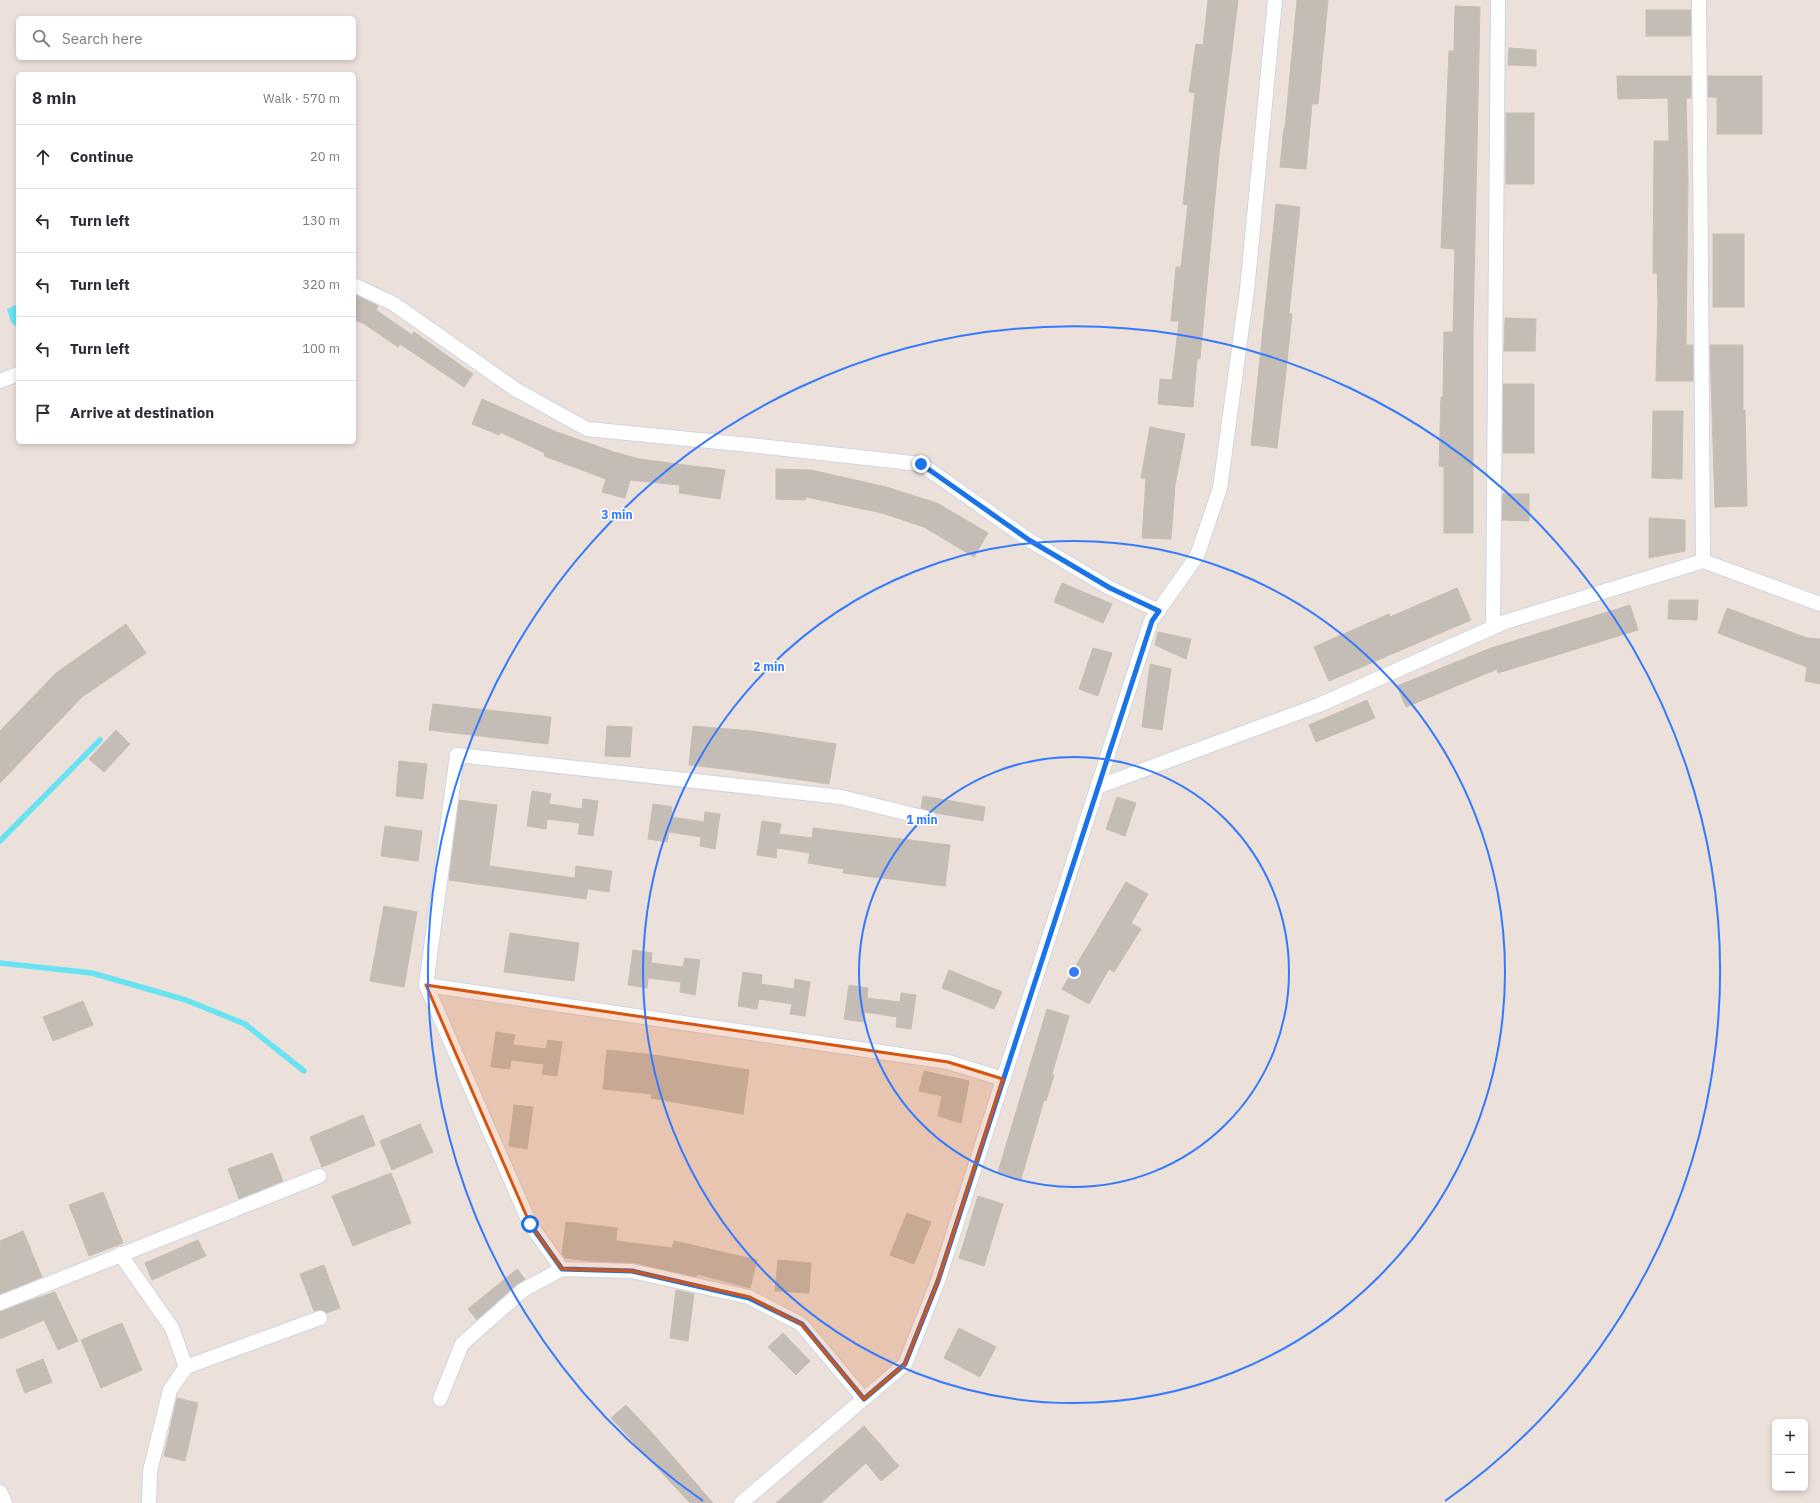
<!DOCTYPE html>
<meta charset="utf-8">
<style>
:root{--surface:#fff;--page:#f7f7f7;--text:#2b2b33;--muted:#7c7c81;--line:#e1e1e2}
body{margin:0;font-family:"IBM Plex Sans",sans-serif;background:var(--page);color:var(--text)}
.controls{position:absolute;right:12px;bottom:12px;display:grid;overflow:hidden;border-radius:6px;box-shadow:0 2px 6px #0003}
.controls button{width:36px;height:36px;display:grid;place-items:center;padding:0;border:0;border-bottom:1px solid var(--line);background:var(--surface);color:var(--text);font:20px sans-serif}
.stop{position:absolute;width:12px;height:12px;margin:-9px;border:3px solid #1a73e8;border-radius:50%;background:#fff}
.stop.end{background:#1a73e8;border-color:#fff;box-shadow:0 1px 4px #0008}
.list{margin:0;padding:0;list-style:none}
h2{display:flex;justify-content:space-between;align-items:center;height:52px;margin:0;padding:0 16px;font-size:17px}
h2 small{font-size:13px;font-weight:400;color:var(--muted)}
.list li{display:grid;grid-template-columns:26px 1fr auto;gap:12px;align-items:center;box-sizing:border-box;height:64px;padding:0 16px;border-top:1px solid var(--line)}
.list b{display:block;font-size:15px;white-space:nowrap}
.list em{font-size:13px;font-style:normal;color:var(--muted)}
.icon{flex:none;width:22px;height:22px;fill:none;stroke:currentColor;stroke-width:2;stroke-linecap:round;stroke-linejoin:round}
.map{position:relative;flex:none;width:1820px;height:1503px;overflow:hidden}
.search{position:absolute;background:var(--surface);box-shadow:0 2px 6px #0003;left:16px;top:16px;width:340px;height:44px;display:flex;align-items:center;gap:10px;box-sizing:border-box;padding:0 14px;border-radius:6px;color:var(--muted);font-size:15px}
.panel{position:absolute;background:var(--surface);box-shadow:0 2px 6px #0003;left:16px;top:72px;width:340px;height:372px;border-radius:6px}
.map>svg:first-child{display:block}
.water{fill:#69e3f2}
.lines{fill:none;stroke-linecap:round;stroke-linejoin:round}
.stream{stroke:#69e3f2;stroke-width:5.5}
.building{fill:#c4bdb6;stroke:#c7bdb4}
.minor-casing{stroke:#cfd6e2;stroke-width:16}
.minor{stroke:#fff;stroke-width:14}
.route{stroke:#1a73e8;stroke-width:5}
.marked{fill:#d5540f;fill-opacity:0.2;stroke:#d5540f;stroke-width:3;stroke-linejoin:round}
.ring{fill:none;stroke:#347aff;stroke-width:2}
.centre{fill:#347aff;stroke:#fff;stroke-width:2}
.ring-label{font-size:12px;text-anchor:middle;font-weight:bold;fill:#347aff;stroke:#fff;stroke-width:3;stroke-linejoin:round;paint-order:stroke}
</style>
<div class="map">
<svg width="1820" height="1503" viewBox="0 0 1820 1503">
<rect width="100%" height="100%" fill="#ece1da"/>
<path class="water" d="M18,304V329L11,322L7,309Z"/>
<g class="lines">
<g class="stream">
<path d="M0,841L100,740"/>
<path d="M0,963L92,973L186,1000L245,1024L304,1071"/>
</g>
</g>
<g class="building">
<path d="M1208,0H1238L1219,155L1200,359H1197L1193,407L1158,404L1160,379L1172,380L1179,321H1171L1176,267H1181L1188,205L1183,204L1195,93L1189,92L1196,44L1203,45Z"/>
<path d="M1297,0H1328L1318,104H1312L1306,169L1280,167L1284,128H1285Z"/>
<path d="M1455,6L1480,7L1473,332V533H1444V467L1439,466L1441,397H1443L1444,332H1453L1455,249L1441,248L1449,51H1454Z"/>
<rect x="1646" y="10" width="45" height="26"/>
<path d="M1509,48L1536,50V66L1508,65Z"/>
<path d="M1617,76H1691V98H1686L1688,180L1686,345H1693V381H1656L1658,302L1657,273H1653L1654,141H1669L1668,98L1618,99Z"/>
<path d="M1708,76H1762V134H1717V97H1708Z"/>
<rect x="1506" y="113" width="28" height="71"/>
<path d="M1276,204L1300,207L1289,314H1292L1285,380L1277,448L1251,445Z"/>
<rect x="1713" y="234" width="31" height="73"/>
<path d="M354,294L378,306L376,310L412,335L414,332L473,374L464,387L400,344L398,347L363,323L354,320Z"/>
<path d="M1505,318L1536,319L1535,351H1504Z"/>
<path d="M1710,345H1743V410H1745L1747,506L1715,507Z"/>
<rect x="1503" y="384" width="31" height="69"/>
<path d="M482,399L554,431L614,452L639,459L725,470L720,499L679,493L680,485L630,480L625,498L602,492L606,479L544,456L545,453L500,432L499,435L472,424Z"/>
<path d="M1653,411H1683L1682,479L1652,478Z"/>
<path d="M1150,427L1185,434L1175,485L1171,539L1142,538L1146,479L1141,478Z"/>
<path d="M776,469L811,470L886,487L937,503L988,533L974,557L924,527L882,513L806,497L805,500L776,499Z"/>
<path d="M1503,494H1529V521L1502,520Z"/>
<path d="M1649,518L1685,520V551L1649,558Z"/>
<path d="M1062,583L1112,604L1103,623L1054,602Z"/>
<path d="M1457,588L1471,620L1329,681L1314,647L1389,614L1390,617Z"/>
<path d="M1669,600H1698L1697,620L1668,619Z"/>
<path d="M1630,605L1638,630L1498,673L1497,669L1406,707L1397,686L1491,648Z"/>
<path d="M1727,608L1807,638L1820,639V684L1805,681L1807,667L1718,633Z"/>
<path d="M126,624L146,653L82,697L0,783V731L56,673Z"/>
<path d="M1158,632L1191,639L1186,659L1155,645Z"/>
<path d="M1093,648L1112,653L1098,696L1079,689Z"/>
<path d="M1150,664L1171,669L1162,730L1142,727Z"/>
<path d="M1367,700L1375,718L1316,742L1309,725Z"/>
<path d="M433,704L551,717L548,744L429,730Z"/>
<path d="M607,726L632,727L630,757L605,756Z"/>
<path d="M693,726L752,731L836,744L829,784L732,770L689,765Z"/>
<path d="M116,730L130,744L104,772L89,759Z"/>
<path d="M399,761L427,764L423,799L396,796Z"/>
<path d="M532,791L551,794L549,804L582,809L583,799L598,801L593,836L578,834L580,823L547,819L546,829L527,826Z"/>
<path d="M923,796L985,807L983,821L936,813L921,808Z"/>
<path d="M1117,797L1136,803L1125,836L1106,829Z"/>
<path d="M459,800L497,805L489,866L575,878L576,866L612,871L609,892L588,889L586,899L449,880Z"/>
<path d="M653,804L672,807L671,817L704,822L705,812L720,814L715,849L700,846L701,837L669,832L667,842L648,839Z"/>
<path d="M762,821L781,824L779,834L812,838L813,828L950,845L945,886L843,873L844,869L808,863L810,853L777,848L776,858L757,855Z"/>
<path d="M385,826L422,831L418,861L381,856Z"/>
<path d="M1126,882L1148,894L1131,923L1141,929L1114,972L1109,969L1089,1004L1062,989Z"/>
<path d="M384,906L417,912L404,987L370,981Z"/>
<path d="M510,933L579,943L574,981L504,972Z"/>
<path d="M633,950L652,953L651,963L683,967L685,958L700,960L695,995L680,992L681,982L648,978L647,988L628,985Z"/>
<path d="M949,970L1002,992L994,1009L942,988Z"/>
<path d="M743,972L762,975L761,984L794,989L795,979L810,982L805,1016L790,1014L792,1004L759,999L757,1009L738,1006Z"/>
<path d="M849,985L868,988L867,998L900,1002L901,993L916,995L911,1029L896,1027L897,1017L865,1012L863,1022L844,1019Z"/>
<path d="M83,1001L93,1025L53,1041L43,1017Z"/>
<path d="M1047,1009L1069,1016L1052,1074L1054,1075L1046,1101L1044,1100L1021,1179L998,1172Z"/>
<path d="M496,1032L515,1035L513,1045L546,1049L548,1040L562,1042L557,1076L542,1074L544,1064L511,1060L510,1069L491,1067Z"/>
<path d="M607,1050L654,1055L749,1070L743,1114L651,1098L652,1094L603,1089Z"/>
<path d="M924,1071L969,1081L961,1123L938,1116L942,1096L919,1091Z"/>
<path d="M514,1105L533,1107L527,1149L509,1146Z"/>
<path d="M363,1115L375,1145L322,1167L310,1137Z"/>
<path d="M420,1124L433,1152L392,1170L380,1141Z"/>
<path d="M272,1153L283,1181L239,1199L228,1169Z"/>
<path d="M391,1173L411,1223L353,1246L332,1196Z"/>
<path d="M103,1192L123,1243L89,1256L69,1205Z"/>
<path d="M978,1196L1003,1204L984,1266L959,1258Z"/>
<path d="M907,1213L931,1222L914,1264L890,1255Z"/>
<path d="M566,1222L617,1228L616,1241L672,1248L674,1241L757,1260L750,1288L697,1274L696,1277L634,1263L590,1261L565,1258L562,1254Z"/>
<path d="M23,1231L42,1277L0,1294V1241Z"/>
<path d="M198,1240L206,1256L152,1280L145,1263Z"/>
<path d="M778,1260L811,1263L809,1293L775,1291Z"/>
<path d="M324,1265L340,1308L326,1313L321,1310L314,1311L300,1274Z"/>
<path d="M517,1269L525,1279L518,1284L477,1320L468,1309Z"/>
<path d="M676,1290L694,1294L688,1341L670,1338Z"/>
<path d="M55,1292L78,1341L58,1350L44,1320L0,1339V1311Z"/>
<path d="M122,1323L142,1370L101,1388L81,1340Z"/>
<path d="M959,1328L996,1347L980,1377L944,1358Z"/>
<path d="M783,1333L810,1361L796,1375L768,1347Z"/>
<path d="M43,1359L52,1382L25,1393L16,1370Z"/>
<path d="M177,1398L198,1403L185,1461L164,1456Z"/>
<path d="M626,1405L654,1435L713,1503H690L611,1418Z"/>
<path d="M864,1426L899,1466L881,1481L866,1463L821,1503H776Z"/>
</g>
<g class="lines">
<defs>
<g id="minor">
<path d="M1699,0L1703,561"/>
<path d="M354,285L394,304L515,389L587,429L750,445L921,464L1029,540L1110,588L1159,611"/>
<path d="M0,381L18,374"/>
<path d="M1493,627L1498,0"/>
<path d="M1097,787L1319,705L1505,622L1703,561L1820,604"/>
<path d="M426,985L948,1062L1003,1079"/>
<path d="M120,1254L172,1328L186,1367"/>
<path d="M562,1269L530,1224L426,985L457,755L841,797L930,819"/>
<path d="M0,1303L319,1176"/>
<path d="M440,1399L462,1344L523,1290L562,1269L632,1271L749,1297L801,1324L864,1399"/>
<path d="M0,1492L5,1503"/>
<path d="M149,1503L150,1471L170,1390L186,1367L320,1318"/>
<path d="M741,1503L905,1364L938,1281L1151,621L1197,556L1220,488L1247,290L1275,0"/>
</g>
</defs>
<use href="#minor" class="minor-casing"/>
<use href="#minor" class="minor"/>
</g>
<g class="lines">
<path class="route" d="M530,1224L562,1269L632,1271L749,1298L802,1324L864,1399L905,1364L938,1281L1152,621L1159,611L1110,588L1029,540L921,464"/>
</g>
<path class="marked" d="M426,985L948,1062L1003,1079L938,1281L905,1364L864,1399L801,1324L749,1297L632,1271L562,1269L530,1224Z"/>
<g class="ring">
<circle cx="1074" cy="972" r="215"/>
<circle cx="1074" cy="972" r="431"/>
<path d="M703 1501A646 646 0 1 1 1445 1501"/>
</g>
<circle cx="1074" cy="972" r="6" class="centre"/>
<g class="ring-label">
<text x="617" y="519">3 min</text>
<text x="769" y="671">2 min</text>
<text x="922" y="824">1 min</text>
</g>
</svg>
<div class="controls">
<button>+</button>
<button>−</button>
</div>
<div class="stop" style="left:530px;top:1224px"></div>
<div class="stop end" style="left:921px;top:464px"></div>
<div class="search"><svg class="icon" aria-label="search" viewBox="0 0 24 24"><circle cx="10" cy="10" r="6"/><path d="M15 15l6 6"/></svg>Search here</div>
<section class="panel">
<h2>8 min<small>Walk · 570 m</small></h2>
<ul class="list">
<li><svg class="icon" aria-label="ahead" viewBox="0 0 24 24"><path d="M12 20V5M6 11l6-6 6 6"/></svg><div><b>Continue</b></div><em>20 m</em></li>
<li><svg class="icon" aria-label="left" viewBox="0 0 24 24"><path d="M17 20v-9H6M10 6l-5 5 5 5"/></svg><div><b>Turn left</b></div><em>130 m</em></li>
<li><svg class="icon" aria-label="left" viewBox="0 0 24 24"><path d="M17 20v-9H6M10 6l-5 5 5 5"/></svg><div><b>Turn left</b></div><em>320 m</em></li>
<li><svg class="icon" aria-label="left" viewBox="0 0 24 24"><path d="M17 20v-9H6M10 6l-5 5 5 5"/></svg><div><b>Turn left</b></div><em>100 m</em></li>
<li><svg class="icon" aria-label="arrive" viewBox="0 0 24 24"><path d="M6 21V4h12l-3 4 3 4H6"/></svg><div><b>Arrive at destination</b></div></li>
</ul>
</section>
</div>
